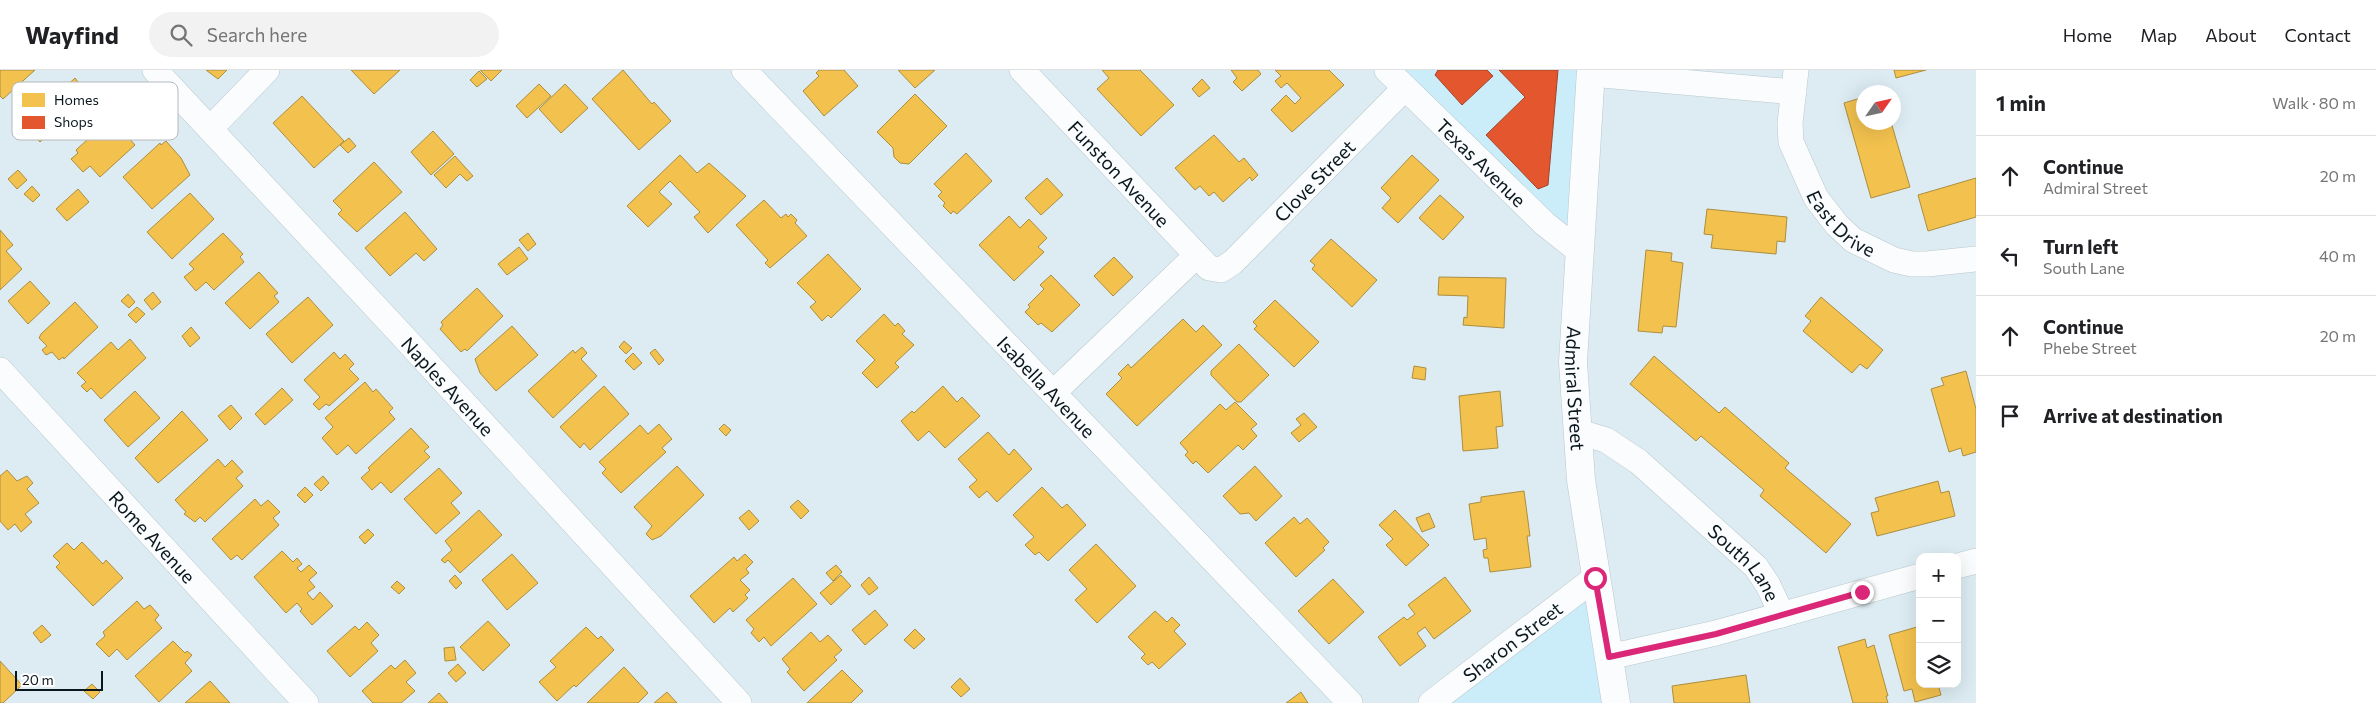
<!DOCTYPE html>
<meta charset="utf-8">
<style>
:root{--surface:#fff;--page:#f2f2f2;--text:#202124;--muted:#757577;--line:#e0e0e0}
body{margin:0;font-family:Commissioner,sans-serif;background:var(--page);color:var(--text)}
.controls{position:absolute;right:15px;bottom:15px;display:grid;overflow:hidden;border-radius:10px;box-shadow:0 5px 20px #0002}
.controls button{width:45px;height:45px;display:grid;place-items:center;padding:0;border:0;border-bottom:1px solid var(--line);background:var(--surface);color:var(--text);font:25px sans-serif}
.compass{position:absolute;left:1856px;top:15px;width:45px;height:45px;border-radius:50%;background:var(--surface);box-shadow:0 5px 20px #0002;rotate:56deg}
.scale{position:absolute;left:15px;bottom:12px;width:88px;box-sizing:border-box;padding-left:5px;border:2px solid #09171d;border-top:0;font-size:14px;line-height:18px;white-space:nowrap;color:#09171d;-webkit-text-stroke:4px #fff;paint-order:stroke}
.stop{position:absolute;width:15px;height:15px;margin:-11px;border:4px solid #db2777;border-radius:50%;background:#fff}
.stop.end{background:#db2777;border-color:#fff;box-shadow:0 1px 5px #0008}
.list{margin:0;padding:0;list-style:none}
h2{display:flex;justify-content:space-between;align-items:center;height:65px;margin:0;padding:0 20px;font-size:21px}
h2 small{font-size:16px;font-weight:400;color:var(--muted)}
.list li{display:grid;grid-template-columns:32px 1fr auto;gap:15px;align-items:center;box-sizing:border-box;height:80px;padding:0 20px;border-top:1px solid var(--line)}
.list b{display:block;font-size:19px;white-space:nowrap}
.list p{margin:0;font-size:16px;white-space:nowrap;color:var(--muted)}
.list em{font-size:16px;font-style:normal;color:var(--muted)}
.icon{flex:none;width:28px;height:28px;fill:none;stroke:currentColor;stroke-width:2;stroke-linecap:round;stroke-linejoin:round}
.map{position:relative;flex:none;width:1976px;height:633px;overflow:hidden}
header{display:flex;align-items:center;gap:30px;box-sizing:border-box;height:70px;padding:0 25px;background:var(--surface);border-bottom:1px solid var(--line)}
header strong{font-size:24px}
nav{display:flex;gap:28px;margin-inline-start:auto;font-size:18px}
.search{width:350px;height:45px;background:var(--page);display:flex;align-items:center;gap:12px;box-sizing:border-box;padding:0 18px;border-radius:28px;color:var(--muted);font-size:19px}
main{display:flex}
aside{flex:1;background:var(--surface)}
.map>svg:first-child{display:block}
.built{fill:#cbecf9}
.homes{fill:#f2c14e;stroke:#ac8e3f}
.shops{fill:#e4572e;stroke:#a24429}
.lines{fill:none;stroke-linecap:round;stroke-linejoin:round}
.street-casing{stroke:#b9c8cd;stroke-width:26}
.secondary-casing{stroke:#b9c8cd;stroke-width:29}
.street{stroke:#fafcfd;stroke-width:25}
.secondary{stroke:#fafcfd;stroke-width:28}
.route{stroke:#db2777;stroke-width:6}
.labels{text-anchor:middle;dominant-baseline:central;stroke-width:5;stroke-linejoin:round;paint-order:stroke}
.street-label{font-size:19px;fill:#09171d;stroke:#fff}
.key{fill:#fff;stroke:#b5b9bb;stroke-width:1}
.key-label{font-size:14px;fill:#09171d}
</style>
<header>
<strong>Wayfind</strong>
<div class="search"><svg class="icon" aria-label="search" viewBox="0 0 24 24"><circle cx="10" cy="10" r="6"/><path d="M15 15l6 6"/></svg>Search here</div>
<nav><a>Home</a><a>Map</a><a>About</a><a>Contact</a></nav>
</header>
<main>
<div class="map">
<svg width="1976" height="633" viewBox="0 0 1976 633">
<rect width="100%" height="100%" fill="#dcecf2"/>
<g class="built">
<path d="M1382,0H1605L1586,188Z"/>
<path d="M1591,525L1607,633H1433Z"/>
</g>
<g class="homes">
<path d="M0,0H35L3,29L0,26Z"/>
<path d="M206,0H227L218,9Z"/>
<path d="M351,0H400L374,24Z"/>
<path d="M480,0H502L491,11Z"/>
<path d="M623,0L652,34L654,32L671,51L639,80L592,29Z"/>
<path d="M819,0H844L858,16L824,46L803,21L819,6L816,3Z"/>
<path d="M898,0H935L915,18Z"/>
<path d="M1102,0H1140L1174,35L1141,66L1097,19L1109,8Z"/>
<path d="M1231,0H1258L1261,4L1242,21L1233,12L1237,8Z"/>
<path d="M1275,0H1329L1344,15L1292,62L1271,40L1286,25L1295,34L1301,28L1287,13L1281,18L1275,11L1281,6Z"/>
<path d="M1894,0H1926L1896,8Z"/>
<path d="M479,1L487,9L477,17L470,10Z"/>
<path d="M75,8L82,17L87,12L96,23L91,28L98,35L63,68L55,58L40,72L24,55Z"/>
<path d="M1202,9L1210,18L1199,27L1192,19Z"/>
<path d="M539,14L551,26L527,48L516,36Z"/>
<path d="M565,14L588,38L561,63L539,39Z"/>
<path d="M915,24L947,56L909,94L900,93L894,87L893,78L877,62Z"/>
<path d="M302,26L344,71L314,98L273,53Z"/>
<path d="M1864,27V52H1891L1910,117L1871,128L1844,33Z"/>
<path d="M111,48L135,75L100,107L90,96L83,102L71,89L78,83L76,80Z"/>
<path d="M433,61L454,84L431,105L411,82Z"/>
<path d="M1214,65L1239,92L1244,88L1258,105L1252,111L1250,107L1223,132L1214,122L1209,126L1200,116L1195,120L1175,98Z"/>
<path d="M349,68L356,76L348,83L340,75Z"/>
<path d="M166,71L181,88L190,105L152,139L123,107L160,73L161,75Z"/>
<path d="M966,83L992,111L957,144L953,141L951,144L943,136L945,133L938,126L942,122L934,114Z"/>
<path d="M680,85L697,103L709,93L746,126L708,163L694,147L700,142L670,111L659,122L672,134L648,157L627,136Z"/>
<path d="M1412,85L1439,110L1398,153L1382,138L1391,128L1381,118Z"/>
<path d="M455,86L473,106L467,111L460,104L446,118L434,105Z"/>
<path d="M374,92L402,122L357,162L338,144L342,140L333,131Z"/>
<path d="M18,100L27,110L17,119L8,109Z"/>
<path d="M1047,108L1063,125L1041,145L1025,128Z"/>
<path d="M1976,108V147L1928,161L1918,125Z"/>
<path d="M32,116L40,125L33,132L24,124Z"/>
<path d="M78,119L89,132L67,151L56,139Z"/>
<path d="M190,123L214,149L172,189L147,162Z"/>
<path d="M1440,125L1464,147L1443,170L1419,148Z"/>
<path d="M764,130L781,148L786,144L788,147L791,144L797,150L795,153L807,166L770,198L765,193L768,190L736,155Z"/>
<path d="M1707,139L1787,147L1785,172L1777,171L1776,184L1711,178L1713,165L1704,164Z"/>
<path d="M405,142L437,179L424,191L416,183L390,206L365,178Z"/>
<path d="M1009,146L1020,158L1029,149L1047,168L1038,177L1044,182L1014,211L979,175Z"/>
<path d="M0,160L13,175L6,181L22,199L0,220Z"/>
<path d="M223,163L243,184L240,187L244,192L214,220L206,212L196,221L184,207L194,199L189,194Z"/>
<path d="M528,163L536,174L528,181L519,170Z"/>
<path d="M1331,169L1377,210L1352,237L1312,199L1315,195L1310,191Z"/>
<path d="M519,177L528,189L507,205L498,194Z"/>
<path d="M1646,180L1672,183L1671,191L1683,193L1676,257L1663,256L1662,263L1638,261Z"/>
<path d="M828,184L861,219L831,248L828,245L822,251L810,237L816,232L797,213Z"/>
<path d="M1114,187L1133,207L1113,226L1094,206Z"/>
<path d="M259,202L278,223L274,226L279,232L250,259L225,233Z"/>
<path d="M1051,205L1080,235L1052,262L1041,253L1038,255L1025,242L1030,237L1028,235L1044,219L1040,215Z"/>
<path d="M1439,207L1506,208L1504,258L1463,255L1464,247L1467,248L1468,226L1438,225Z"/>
<path d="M30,211L50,233L28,254L8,231Z"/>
<path d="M477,218L503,246L467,281L465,279L461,282L440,259L443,255L441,252Z"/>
<path d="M153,222L161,232L152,240L144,230Z"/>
<path d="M128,224L135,232L129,238L121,231Z"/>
<path d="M308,227L333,255L292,293L266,264Z"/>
<path d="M1821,227L1883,280L1867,299L1860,294L1852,303L1803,261L1811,251L1805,246Z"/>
<path d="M1275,230L1319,272L1294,297L1254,259L1257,256L1253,252Z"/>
<path d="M75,232L98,257L64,289L63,287L59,290L52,282L46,285L42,280L47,276L39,268L41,264Z"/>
<path d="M137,237L145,244L136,253L128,245Z"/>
<path d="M884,244L895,256L898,253L905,261L902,264L914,275L895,293L899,297L877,318L862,303L875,290L856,271Z"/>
<path d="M1183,249L1196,262L1203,255L1222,275L1137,356L1106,324L1122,308L1118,304L1128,294L1131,298Z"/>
<path d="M512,256L538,285L496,321L480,303L475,289Z"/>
<path d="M191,257L200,268L190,277L182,266Z"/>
<path d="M130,269L146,288L101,329L91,318L87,322L81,316L86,312L77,303L111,272L118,280Z"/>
<path d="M624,271L632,278L626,284L619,277Z"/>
<path d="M1239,274L1269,305L1241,332H1237L1211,305V301Z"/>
<path d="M582,277L587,283L581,289L597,306L553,348L528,321L573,280L575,283Z"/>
<path d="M655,279L664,290L659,295L650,283Z"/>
<path d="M334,282L340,289L345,284L354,294L349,299L359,309L329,336L326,334L319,340L313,334L320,327L304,310Z"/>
<path d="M633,283L642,293L634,300L625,291Z"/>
<path d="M1654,286L1719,343L1725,337L1789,393L1785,398L1851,454L1826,483L1760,426L1764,420L1701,366L1696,371L1630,314Z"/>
<path d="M1414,296L1426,298L1425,310L1412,308Z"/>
<path d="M1966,301L1976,339V382L1963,386L1961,378L1949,382L1931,319L1944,315L1941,308Z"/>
<path d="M365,312L373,322L376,319L393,338L389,342L395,349L356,384L348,375L337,385L322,368L333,357L325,348Z"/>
<path d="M604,316L629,344L590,380L584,373L580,378L560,357Z"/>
<path d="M943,316L957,332L962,327L980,346L945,378L929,361L918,371L901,351L912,341L914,343Z"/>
<path d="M282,318L293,330L265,355L255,344Z"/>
<path d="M135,321L160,348L128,377L104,350Z"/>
<path d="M1500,321L1503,356L1496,357L1498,378L1463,381L1459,326Z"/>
<path d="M1235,332L1257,354L1251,359L1257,366L1243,380L1238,375L1208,403L1196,391L1193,394L1185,385L1188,382L1180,373L1220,334L1226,340Z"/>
<path d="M231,335L242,348L230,360L218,346Z"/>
<path d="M182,341L208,370L158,413L135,388Z"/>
<path d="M1304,343L1317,357L1299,372L1291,363L1301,355L1296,349Z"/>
<path d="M659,354L672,369L662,378L666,382L621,423L602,403L606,399L599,392L640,355L648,364Z"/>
<path d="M724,354L731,360L726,366L719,359Z"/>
<path d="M411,358L429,377L424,381L430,387L391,423L381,412L372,420L361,408L370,400L368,398Z"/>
<path d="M988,362L1009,385L1014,379L1032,399L997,432L987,421L979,428L969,417L977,410L958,389Z"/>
<path d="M218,389L225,397L232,390L243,402L236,408L243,416L205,452L200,447L195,452L184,444L186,442L175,430Z"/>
<path d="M677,396L704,425L661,466L652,470L646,464L652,456L634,437Z"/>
<path d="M1255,396L1282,426L1256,451L1249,443L1240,444L1223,426Z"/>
<path d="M439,398L462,423L451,433L460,443L436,464L404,429Z"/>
<path d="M7,400L17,411L27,406L33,413L27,419L39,433L25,444L32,452L21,462L15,454L8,460L0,451V406Z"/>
<path d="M323,406L329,413L321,421L314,414Z"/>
<path d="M1938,411L1941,423L1949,421L1955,446L1877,466L1871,443L1879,441L1875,428Z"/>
<path d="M305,417L313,425L305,433L297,425Z"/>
<path d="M1042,417L1062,438L1067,434L1086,455L1048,491L1039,482L1035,485L1025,475L1034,467L1013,445Z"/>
<path d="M1524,421L1530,466H1527L1531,497L1490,502L1488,488H1484L1483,480L1487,479L1486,468L1474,470L1469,434L1481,432V427Z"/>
<path d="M255,429L261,436L268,430L280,442L273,448L279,455L242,490L237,485L231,490L212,469Z"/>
<path d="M798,430L809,441L801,449L790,437Z"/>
<path d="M479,440L502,465L460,503L448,490L445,493L441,490L452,480L445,471Z"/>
<path d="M749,440L759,451L749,460L739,448Z"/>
<path d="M1395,440L1429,475L1406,496L1386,475L1393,469L1379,455Z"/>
<path d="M1429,443L1435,457L1422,462L1416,448Z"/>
<path d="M1294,447L1300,454L1307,448L1329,472L1323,478L1325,480L1296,507L1265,473Z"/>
<path d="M368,459L374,465L365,474L359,467Z"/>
<path d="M82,472L103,494L106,490L123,508L93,536L56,497L60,493L53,486L67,473L74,480Z"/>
<path d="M1096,474L1136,516L1097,553L1075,530L1087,519L1069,500Z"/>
<path d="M282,481L293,492L297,488L302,494L297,498L301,502L309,495L317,503L309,510L315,517L307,523L313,530L320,522L333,536L312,555L300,541L302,539L297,533L286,543L254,507Z"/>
<path d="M512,484L538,513L507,540L482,510Z"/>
<path d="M745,484L753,492L746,499L749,503L740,510L750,520L745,525L748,528L733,542L730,538L714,553L690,526L734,487L737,491Z"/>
<path d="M836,495L842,502L833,511L826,503Z"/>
<path d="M455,505L462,513L456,519L449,511Z"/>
<path d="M841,505L851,516L831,535L820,523Z"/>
<path d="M869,507L878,518L869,525L861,515Z"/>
<path d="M1445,507L1471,541L1434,569L1425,557L1417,563L1426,576L1400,596L1378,567L1404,547L1407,550L1415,544L1408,535Z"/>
<path d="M793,508L817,534L771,576L764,567L759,572L751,563L754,559L746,550Z"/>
<path d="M1333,509L1364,542L1329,574L1298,541Z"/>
<path d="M397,511L405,518L399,524L391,517Z"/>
<path d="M137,531L144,539L150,535L159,545L155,550L162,558L127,590L117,579L109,587L96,574L105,566L103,562Z"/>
<path d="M875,540L888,555L865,575L852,560Z"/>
<path d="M1155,541L1167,552L1172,547L1180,555L1174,561L1186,574L1159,599L1152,592L1148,595L1141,588L1145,584L1128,567Z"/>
<path d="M488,551L510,575L483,601L460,577Z"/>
<path d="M367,552L379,565L371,573L378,581L350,607L327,581L355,556L359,560Z"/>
<path d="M42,555L51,565L41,573L33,563Z"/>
<path d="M586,557L598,569L601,566L614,580L576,617L574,615L557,631L539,612L556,597L550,591Z"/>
<path d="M1917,557L1920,563V614H1938L1941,625L1915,632L1912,619L1904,621L1889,565Z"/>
<path d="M915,559L925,569L914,579L904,570Z"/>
<path d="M811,562L820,572L828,565L842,580L834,587L837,590L804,621L787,602L790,599L782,589Z"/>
<path d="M1865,569L1867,578L1874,575L1888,626H1886L1888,633H1853L1838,577Z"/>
<path d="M173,571L185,583L187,581L192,585L185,593L192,601L159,632L135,606Z"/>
<path d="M454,577L456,590L445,591L444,578Z"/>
<path d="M405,590L416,603L406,612L415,621L401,633H373L362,621L391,595L395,599Z"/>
<path d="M0,591L22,615L3,633H0Z"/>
<path d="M458,594L466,603L456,612L448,603Z"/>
<path d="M624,597L648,623L638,633H587Z"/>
<path d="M842,600L863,621L851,633H807Z"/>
<path d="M1746,605L1750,633H1674L1672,616Z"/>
<path d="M960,608L970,619L961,627L951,617Z"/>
<path d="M210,611L230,633H185Z"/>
<path d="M92,614L100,622L93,629L84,621Z"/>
<path d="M667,622L677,633H654Z"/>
<path d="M1301,622L1308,633H1286Z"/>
<path d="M439,623L448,633H428Z"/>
</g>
<g class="shops">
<path d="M1438,0H1487L1493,6L1462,35L1435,5Z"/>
<path d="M1499,0H1558L1548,115L1538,119L1486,65L1525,27Z"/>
</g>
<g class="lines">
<defs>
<g id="street">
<path id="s1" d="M155,0L400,263L739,633"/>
<path id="s2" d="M744,0L1350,633"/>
<path id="s3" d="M1022,0L1209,198L1221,200L1233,192L1405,18"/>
<path id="s4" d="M1387,0L1545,154L1579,181"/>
<path id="s5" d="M1796,0L1790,53L1791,72L1816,128L1837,155L1853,170L1894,190L1912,194H1927L1976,189"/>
<path d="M1591,4L1794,22"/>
<path d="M210,59L267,0"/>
<path id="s6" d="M0,300L306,633"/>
<path d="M1053,323L1196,186"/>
<path id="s7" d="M1579,362L1606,370L1639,392L1756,497L1768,515L1782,545"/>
<path d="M1957,496L1976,491"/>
<path d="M1609,587L1716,563L1920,506"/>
<path id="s8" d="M1431,633L1595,508"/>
</g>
<g id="secondary">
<path id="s9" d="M1591,0L1573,292L1581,410L1616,633"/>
</g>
</defs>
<use href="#street" class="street-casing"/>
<use href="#secondary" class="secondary-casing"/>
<use href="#street" class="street"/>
<use href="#secondary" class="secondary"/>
</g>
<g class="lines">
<path class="route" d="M1595,508L1609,587L1716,564L1862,522"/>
</g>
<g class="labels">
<g class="street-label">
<text stroke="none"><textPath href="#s4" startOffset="132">Texas Avenue</textPath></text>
<text stroke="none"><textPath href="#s3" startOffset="142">Funston Avenue</textPath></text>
<text stroke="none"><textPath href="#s3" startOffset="414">Clove Street</textPath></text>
<text stroke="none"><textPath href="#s5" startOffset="170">East Drive</textPath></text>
<text stroke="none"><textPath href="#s1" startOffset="431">Naples Avenue</textPath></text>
<text stroke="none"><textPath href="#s2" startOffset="438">Isabella Avenue</textPath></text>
<text stroke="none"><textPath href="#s9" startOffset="319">Admiral Street</textPath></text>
<text stroke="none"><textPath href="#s6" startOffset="226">Rome Avenue</textPath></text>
<text stroke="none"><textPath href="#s7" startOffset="214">South Lane</textPath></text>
<text stroke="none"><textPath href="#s8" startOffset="102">Sharon Street</textPath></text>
</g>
</g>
<rect x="12" y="12" width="166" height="58" rx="8" class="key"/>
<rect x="22" y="23" width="23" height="14" fill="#f2c14e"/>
<rect x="22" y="46" width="23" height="13" fill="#e4572e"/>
<g class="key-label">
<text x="54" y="35">Homes</text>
<text x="54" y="57">Shops</text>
</g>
</svg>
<div class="controls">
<button>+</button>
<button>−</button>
<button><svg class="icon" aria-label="layers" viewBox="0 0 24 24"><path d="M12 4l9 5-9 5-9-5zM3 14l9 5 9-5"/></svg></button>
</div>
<svg class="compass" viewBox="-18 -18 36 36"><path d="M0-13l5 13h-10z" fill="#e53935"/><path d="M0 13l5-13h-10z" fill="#757577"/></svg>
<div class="scale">20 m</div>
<div class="stop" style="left:1595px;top:508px"></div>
<div class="stop end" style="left:1862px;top:522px"></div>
</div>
<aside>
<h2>1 min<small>Walk · 80 m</small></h2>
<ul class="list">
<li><svg class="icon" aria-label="ahead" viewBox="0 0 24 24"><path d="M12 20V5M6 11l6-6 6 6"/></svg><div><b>Continue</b><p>Admiral Street</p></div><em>20 m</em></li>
<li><svg class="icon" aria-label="left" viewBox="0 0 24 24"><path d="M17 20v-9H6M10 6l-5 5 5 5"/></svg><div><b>Turn left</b><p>South Lane</p></div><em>40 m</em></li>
<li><svg class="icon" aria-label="ahead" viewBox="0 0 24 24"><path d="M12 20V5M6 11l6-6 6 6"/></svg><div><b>Continue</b><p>Phebe Street</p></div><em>20 m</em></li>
<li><svg class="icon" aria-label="arrive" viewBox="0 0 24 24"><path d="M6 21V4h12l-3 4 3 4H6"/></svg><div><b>Arrive at destination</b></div></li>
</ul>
</aside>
</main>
